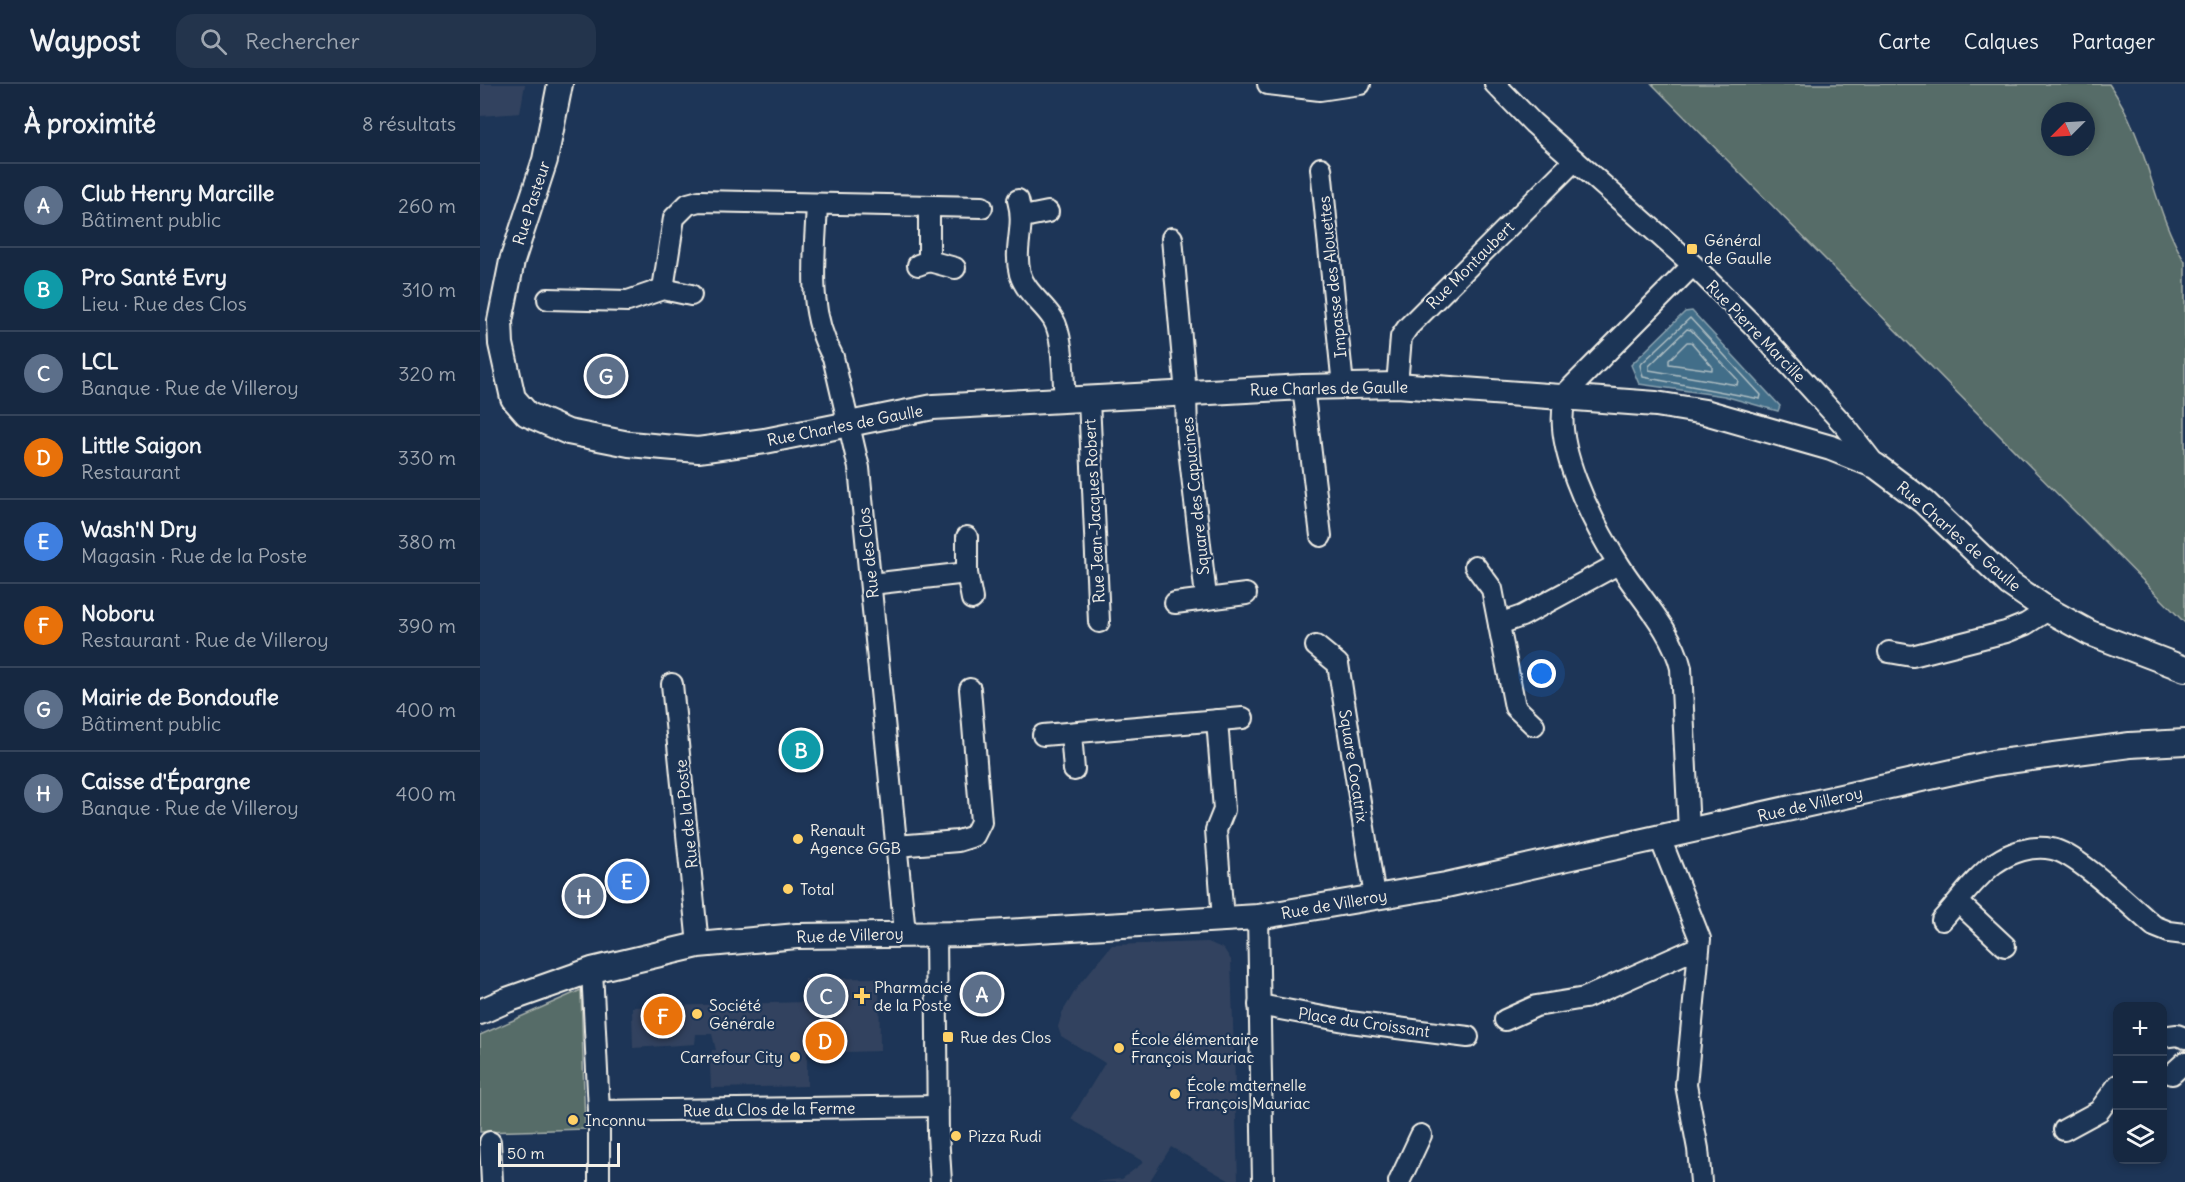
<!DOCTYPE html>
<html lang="fr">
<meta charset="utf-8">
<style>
:root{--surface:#162841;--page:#23344c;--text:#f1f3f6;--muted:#9ea6b1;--line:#35445a;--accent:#ffd166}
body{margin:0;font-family:Delius,sans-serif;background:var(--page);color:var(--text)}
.controls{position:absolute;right:18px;bottom:18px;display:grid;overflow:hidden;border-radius:12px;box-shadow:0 3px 9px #0003}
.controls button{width:54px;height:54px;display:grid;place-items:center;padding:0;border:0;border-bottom:2px solid var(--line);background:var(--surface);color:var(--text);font:30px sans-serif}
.compass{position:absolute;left:1561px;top:18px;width:54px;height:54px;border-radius:50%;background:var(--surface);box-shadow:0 3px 9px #0003;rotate:246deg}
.scale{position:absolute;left:18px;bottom:15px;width:122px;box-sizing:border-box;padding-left:6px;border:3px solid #f4f1e8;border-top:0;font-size:16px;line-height:21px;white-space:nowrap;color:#f4f1e8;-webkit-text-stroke:4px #1d3557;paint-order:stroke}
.you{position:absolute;left:1062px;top:590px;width:21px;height:21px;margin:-15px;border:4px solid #fff;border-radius:50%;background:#1a73e8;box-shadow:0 0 0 9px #1a73e833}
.badge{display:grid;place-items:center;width:39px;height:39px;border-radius:50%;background:var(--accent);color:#fff;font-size:20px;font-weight:700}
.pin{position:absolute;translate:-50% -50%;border:3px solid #fff;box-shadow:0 2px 6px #0006}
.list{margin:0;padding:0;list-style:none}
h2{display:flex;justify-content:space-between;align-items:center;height:78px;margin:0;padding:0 24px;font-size:26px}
h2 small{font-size:20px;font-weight:400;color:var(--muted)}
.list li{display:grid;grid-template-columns:39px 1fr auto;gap:18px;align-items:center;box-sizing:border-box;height:84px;padding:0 24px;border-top:2px solid var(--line)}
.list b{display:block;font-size:22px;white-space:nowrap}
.list p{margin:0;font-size:20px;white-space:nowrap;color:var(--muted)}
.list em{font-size:20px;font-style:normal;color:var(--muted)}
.icon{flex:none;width:33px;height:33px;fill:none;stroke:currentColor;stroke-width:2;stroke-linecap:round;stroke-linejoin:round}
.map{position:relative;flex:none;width:1705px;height:1098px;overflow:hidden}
header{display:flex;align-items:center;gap:36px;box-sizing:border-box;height:84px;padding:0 30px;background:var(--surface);border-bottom:2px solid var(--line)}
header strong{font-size:28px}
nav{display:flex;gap:33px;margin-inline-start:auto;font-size:21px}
.search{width:420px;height:54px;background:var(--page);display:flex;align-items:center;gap:15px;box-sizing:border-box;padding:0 21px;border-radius:18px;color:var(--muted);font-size:22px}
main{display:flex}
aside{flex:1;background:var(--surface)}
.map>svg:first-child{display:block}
.built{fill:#33435f}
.green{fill:#566c68;stroke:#a5aea8;stroke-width:1.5;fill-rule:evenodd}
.water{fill:#436e89;stroke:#8aa2af;stroke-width:1.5}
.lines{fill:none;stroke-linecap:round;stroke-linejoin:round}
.shore{stroke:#adbdc2;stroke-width:1.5}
.minor-casing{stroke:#f4f1e8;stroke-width:24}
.tertiary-casing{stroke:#f4f1e8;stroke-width:28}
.minor{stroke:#1d3557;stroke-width:20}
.tertiary{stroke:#1d3557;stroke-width:24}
.poi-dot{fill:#ffd166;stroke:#1d3557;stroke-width:2}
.labels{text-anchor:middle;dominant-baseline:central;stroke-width:4.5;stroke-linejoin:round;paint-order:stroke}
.street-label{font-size:16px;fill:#f4f1e8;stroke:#1d3557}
.poi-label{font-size:16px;fill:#f4f1e8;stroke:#1d3557;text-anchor:start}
</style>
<header>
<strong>Waypost</strong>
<div class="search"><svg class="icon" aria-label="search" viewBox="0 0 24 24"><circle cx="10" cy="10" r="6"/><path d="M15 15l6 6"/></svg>Rechercher</div>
<nav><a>Carte</a><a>Calques</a><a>Partager</a></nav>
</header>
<main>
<aside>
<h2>À proximité<small>8 résultats</small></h2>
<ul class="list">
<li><span class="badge" style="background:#5c6f8a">A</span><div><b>Club Henry Marcille</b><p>Bâtiment public</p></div><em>260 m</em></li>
<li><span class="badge" style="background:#0f9aa8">B</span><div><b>Pro Santé Evry</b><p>Lieu · Rue des Clos</p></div><em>310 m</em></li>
<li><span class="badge" style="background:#5c6f8a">C</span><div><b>LCL</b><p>Banque · Rue de Villeroy</p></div><em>320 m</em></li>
<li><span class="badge" style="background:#e8710a">D</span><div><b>Little Saigon</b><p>Restaurant</p></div><em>330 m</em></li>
<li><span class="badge" style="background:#3f7fe0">E</span><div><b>Wash'N Dry</b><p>Magasin · Rue de la Poste</p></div><em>380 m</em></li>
<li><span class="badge" style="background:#e8710a">F</span><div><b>Noboru</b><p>Restaurant · Rue de Villeroy</p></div><em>390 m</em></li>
<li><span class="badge" style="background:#5c6f8a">G</span><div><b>Mairie de Bondoufle</b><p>Bâtiment public</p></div><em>400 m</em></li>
<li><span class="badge" style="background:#5c6f8a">H</span><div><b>Caisse d'Épargne</b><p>Banque · Rue de Villeroy</p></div><em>400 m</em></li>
</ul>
</aside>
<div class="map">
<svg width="1705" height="1098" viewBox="0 0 1705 1098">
<rect width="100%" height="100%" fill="#1d3557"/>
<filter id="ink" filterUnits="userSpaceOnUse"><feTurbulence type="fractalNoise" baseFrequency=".0167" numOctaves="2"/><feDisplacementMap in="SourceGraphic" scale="12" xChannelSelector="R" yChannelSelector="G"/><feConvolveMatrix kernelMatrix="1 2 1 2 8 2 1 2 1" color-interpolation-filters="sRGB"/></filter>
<g filter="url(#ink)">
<g class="built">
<path d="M0,0H45L40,29L0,32Z"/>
<path d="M728,858L744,865L751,876L758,1098H752L691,1063L669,1098H614L642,1095L664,1078L591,1035L625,979L581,952L578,943L582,929L598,902L632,861Z"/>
<path d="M399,894L400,967L327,969V1002L231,1004L230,979L232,966H236L232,950H216L215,960L153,964L152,923L325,918V895Z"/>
</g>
<g class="green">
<path d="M1172,0H1629C1670,58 1670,120 1705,178V539ZM1570,27H1606V63H1570Z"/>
<path d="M101,906L105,1045L0,1048V951Z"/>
</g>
<path class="water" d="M1212,227L1300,322L1298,327L1244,312L1159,300L1151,281L1205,228Z"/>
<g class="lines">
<g class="shore">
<path d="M1210,234L1281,311L1280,315L1163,293L1160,281Z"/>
<path d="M1207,245L1211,246L1258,296L1257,301L1169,286V282Z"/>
<path d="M1207,258H1211L1232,282V286L1189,280V276Z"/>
</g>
<defs>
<g id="minor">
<path d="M788,0L840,6L880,0"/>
<path d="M1015,0L1053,39L1213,181L1273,241L1365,342L1396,382"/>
<path d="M841,84L863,302"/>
<path d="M538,116C546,143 533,163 540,190C546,209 563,219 573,235C584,252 583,296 585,317"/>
<path d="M337,120C335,173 326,226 353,273L379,384L425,849"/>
<path d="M449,123V177"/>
<path d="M543,133L568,128"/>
<path d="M692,154L706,310L707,348L726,513"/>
<path d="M438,181L449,177L475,184"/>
<path d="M183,205L194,134L208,120L219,117L502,123"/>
<path d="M68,215L148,217L183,205L211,211"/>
<path d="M917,301L921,253L928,243L1095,76"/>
<path d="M823,303L841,452"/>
<path d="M609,316L619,538"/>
<path d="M487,453V489L492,515"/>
<path d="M995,482L1012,505L1035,623L1054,641"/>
<path d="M391,500L487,489"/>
<path d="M695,519L766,510"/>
<path d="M1019,540L1042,532L1138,480"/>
<path d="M836,562L858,580L895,813"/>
<path d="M1409,568L1432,572L1526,548L1546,540L1568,526"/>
<path d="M192,600L218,861"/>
<path d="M737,636L744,726L736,746L743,835"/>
<path d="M591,649L594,686"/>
<path d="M563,651L763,634"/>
<path d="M1209,747L1201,584C1192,546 1161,515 1140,482C1115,443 1065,351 1089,306L1213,181"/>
<path d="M1180,754L1220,855L1206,1001L1218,1065L1221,1098"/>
<path d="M416,762L478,757L494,752L501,738L490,605"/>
<path d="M1478,818L1525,862"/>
<path d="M778,833L783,1098"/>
<path d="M1462,836C1479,817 1495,794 1515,779C1531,768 1552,761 1572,765C1598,770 1651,823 1674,842L1689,848L1705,850"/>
<path d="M456,850L458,1050L461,1098"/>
<path d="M112,886L119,1027L458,1022"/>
<path d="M779,921L870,938L988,953"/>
<path d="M1025,936L1056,922L1105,914L1219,863"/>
<path d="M1682,953L1697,951L1705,954"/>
<path d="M1692,990L1705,978"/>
<path d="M119,1027V1098"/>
<path d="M1584,1046L1619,1027L1638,1001"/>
<path d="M10,1058L12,1098"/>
<path d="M919,1098L941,1051"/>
</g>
<g id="tertiary">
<path d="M80,0L65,76L32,177L20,237L21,260L33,314L47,330L88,348L149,360L218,366L285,357L453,323L823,303L917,301L1176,320L1225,328L1351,364L1396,382L1444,418L1530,500L1568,526L1610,549L1705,585"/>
<path d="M0,928L27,916L112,886L218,861L317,852L492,850L778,833L966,801L1513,679L1650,661L1705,658"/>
</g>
</defs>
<use href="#minor" class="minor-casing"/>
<use href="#tertiary" class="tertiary-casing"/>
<use href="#minor" class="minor"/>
<use href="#tertiary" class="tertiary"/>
</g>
</g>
<g class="poi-dot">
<rect x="1206" y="159" width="12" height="12" rx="3"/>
<circle cx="318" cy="755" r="6"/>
<circle cx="308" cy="805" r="6"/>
<path d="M379 903h6v6h6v6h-6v6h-6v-6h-6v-6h6z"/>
<circle cx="217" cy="930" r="6"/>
<rect x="462" y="947" width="12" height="12" rx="3"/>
<circle cx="639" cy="964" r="6"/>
<circle cx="315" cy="973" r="6"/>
<circle cx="695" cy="1010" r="6"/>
<circle cx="93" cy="1036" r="6"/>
<circle cx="476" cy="1052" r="6"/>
</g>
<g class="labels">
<g class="street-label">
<text transform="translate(51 119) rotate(-72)">Rue Pasteur</text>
<text transform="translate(990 181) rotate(-45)">Rue Montaubert</text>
<text transform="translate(852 193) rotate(-96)">Impasse des Alouettes</text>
<text transform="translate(1276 247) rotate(46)">Rue Pierre Marcille</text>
<text transform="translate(849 304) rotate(-1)">Rue Charles de Gaulle</text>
<text transform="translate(365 341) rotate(-11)">Rue Charles de Gaulle</text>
<text transform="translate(715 412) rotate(-96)">Square des Capucines</text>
<text transform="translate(614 427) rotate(-93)">Rue Jean-Jacques Robert</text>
<text transform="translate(1479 452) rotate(41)">Rue Charles de Gaulle</text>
<text transform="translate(388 469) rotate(-96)">Rue des Clos</text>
<text transform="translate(874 682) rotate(81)">Square Cocatrix</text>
<text transform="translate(1330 720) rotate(-13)">Rue de Villeroy</text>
<text transform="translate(206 730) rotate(-96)">Rue de la Poste</text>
<text transform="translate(854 820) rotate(-10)">Rue de Villeroy</text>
<text transform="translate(370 851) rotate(-2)">Rue de Villeroy</text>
<text transform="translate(884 938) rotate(8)">Place du Croissant</text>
<text transform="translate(289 1025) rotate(-1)">Rue du Clos de la Ferme</text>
</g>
<g class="poi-label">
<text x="1224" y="156">Général<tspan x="1224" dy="18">de Gaulle</tspan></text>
<text x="330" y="746">Renault<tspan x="330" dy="18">Agence GGB</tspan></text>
<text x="320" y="805">Total</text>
<text x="394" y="903">Pharmacie<tspan x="394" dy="18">de la Poste</tspan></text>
<text x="229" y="921">Société<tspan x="229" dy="18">Générale</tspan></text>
<text x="480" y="953">Rue des Clos</text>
<text x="651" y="955">École élémentaire<tspan x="651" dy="18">François Mauriac</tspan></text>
<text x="303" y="973" text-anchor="end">Carrefour City</text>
<text x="707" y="1001">École maternelle<tspan x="707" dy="18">François Mauriac</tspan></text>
<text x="105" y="1036">Inconnu</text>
<text x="488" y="1052">Pizza Rudi</text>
</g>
</g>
</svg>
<div class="controls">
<button>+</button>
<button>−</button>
<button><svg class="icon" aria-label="layers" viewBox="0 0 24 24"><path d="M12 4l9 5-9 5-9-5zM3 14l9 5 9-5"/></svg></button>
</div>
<svg class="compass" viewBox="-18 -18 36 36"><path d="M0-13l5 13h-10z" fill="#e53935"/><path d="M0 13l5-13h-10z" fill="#9ea6b1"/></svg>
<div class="scale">50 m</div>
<div class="you"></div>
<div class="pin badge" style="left:502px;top:910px;background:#5c6f8a">A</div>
<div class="pin badge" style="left:321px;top:666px;background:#0f9aa8">B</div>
<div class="pin badge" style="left:346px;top:912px;background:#5c6f8a">C</div>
<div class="pin badge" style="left:345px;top:957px;background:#e8710a">D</div>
<div class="pin badge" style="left:147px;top:797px;background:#3f7fe0">E</div>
<div class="pin badge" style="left:183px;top:932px;background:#e8710a">F</div>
<div class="pin badge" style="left:126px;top:292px;background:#5c6f8a">G</div>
<div class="pin badge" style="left:104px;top:812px;background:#5c6f8a">H</div>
</div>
</main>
